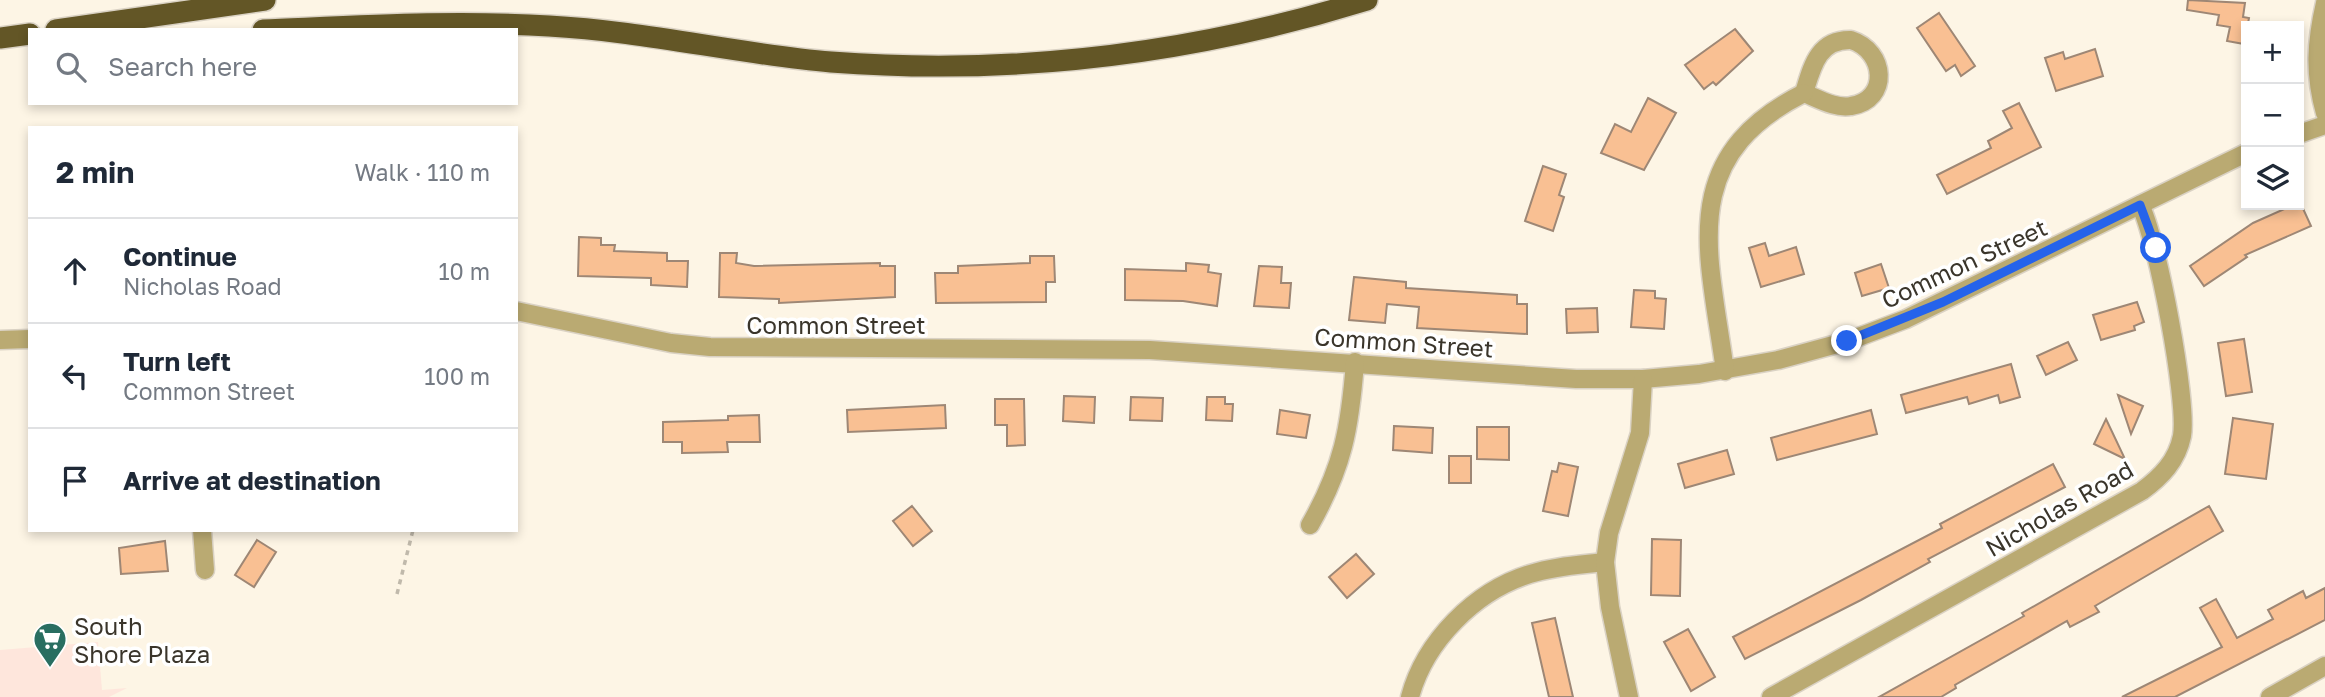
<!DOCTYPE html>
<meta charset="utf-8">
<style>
:root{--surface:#fff;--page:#f6f6f7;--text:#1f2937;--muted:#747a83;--line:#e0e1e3}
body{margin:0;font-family:"Golos Text",sans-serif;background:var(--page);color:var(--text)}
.controls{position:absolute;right:21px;top:21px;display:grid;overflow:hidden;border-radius:0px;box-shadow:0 4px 10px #0003}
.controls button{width:63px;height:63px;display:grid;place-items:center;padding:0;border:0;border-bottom:2px solid var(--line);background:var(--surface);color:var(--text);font:35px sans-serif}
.stop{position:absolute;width:21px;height:21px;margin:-16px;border:5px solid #2563eb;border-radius:50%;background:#fff}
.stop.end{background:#2563eb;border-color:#fff;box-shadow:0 2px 7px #0008}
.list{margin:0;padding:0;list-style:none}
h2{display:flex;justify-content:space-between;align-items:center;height:91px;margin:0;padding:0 28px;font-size:30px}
h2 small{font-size:23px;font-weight:400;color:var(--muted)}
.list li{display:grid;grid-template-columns:46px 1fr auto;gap:21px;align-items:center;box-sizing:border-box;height:105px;padding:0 28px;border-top:2px solid var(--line)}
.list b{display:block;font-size:26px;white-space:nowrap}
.list p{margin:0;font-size:23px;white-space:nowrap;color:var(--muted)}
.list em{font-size:23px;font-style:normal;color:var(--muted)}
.icon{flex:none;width:38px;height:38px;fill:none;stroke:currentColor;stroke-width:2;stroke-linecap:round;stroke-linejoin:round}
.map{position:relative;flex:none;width:2325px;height:697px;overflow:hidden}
.search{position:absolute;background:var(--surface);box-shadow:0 4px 10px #0003;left:28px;top:28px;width:490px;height:77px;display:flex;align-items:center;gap:18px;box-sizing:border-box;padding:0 24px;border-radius:0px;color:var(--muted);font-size:26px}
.panel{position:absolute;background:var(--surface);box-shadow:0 4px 10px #0003;left:28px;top:126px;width:490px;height:406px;border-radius:0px}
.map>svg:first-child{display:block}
.commercial{fill:#fee6dc}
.building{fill:#f9c093;stroke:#9e8775;stroke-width:2}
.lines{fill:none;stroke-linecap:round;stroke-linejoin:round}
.minor-casing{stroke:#dad2c4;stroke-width:21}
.highway-casing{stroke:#dad2c4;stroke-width:24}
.path{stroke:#c0b9ab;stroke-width:3.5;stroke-dasharray:5 5;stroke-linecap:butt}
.minor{stroke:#baaa72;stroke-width:18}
.highway{stroke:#635626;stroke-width:21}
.route{stroke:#2563eb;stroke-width:9}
.labels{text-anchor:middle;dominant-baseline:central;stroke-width:7;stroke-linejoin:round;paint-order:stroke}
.street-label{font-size:24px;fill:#3a352b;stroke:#fff}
.poi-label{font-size:24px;fill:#3a352b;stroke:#fff;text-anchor:start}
</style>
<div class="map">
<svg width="2325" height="697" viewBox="0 0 2325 697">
<rect width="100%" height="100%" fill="#fdf5e5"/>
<path class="commercial" d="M98,642L102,690L127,688L109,697H0V650Z"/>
<g class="building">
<path d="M2188,0L2245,3L2243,17L2249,18L2244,44L2227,41L2230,27L2217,25L2219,15L2187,10Z"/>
<path d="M1939,13L1975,66L1961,76L1955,65L1946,71L1917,28Z"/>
<path d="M1735,29L1753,51L1716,85L1713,82L1704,89L1685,65Z"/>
<path d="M2095,49L2103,76L2056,91L2045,58L2063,52L2065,59Z"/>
<path d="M1648,98L1676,113L1644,170L1601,153L1615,124L1631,132Z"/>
<path d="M2019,103L2041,147L1947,194L1937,175L1991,148L1988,141L2012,128L2003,111Z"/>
<path d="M1543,166L1566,174L1559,195L1564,197L1553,231L1525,221Z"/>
<path d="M2300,202L2311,226L2245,255L2247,257L2204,286L2190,266L2253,223Z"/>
<path d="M579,237L601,238V245H615L614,251L667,253V261H688L687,287L651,285V278L578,276Z"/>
<path d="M1765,243L1769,256L1796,247L1804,274L1761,287L1749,248Z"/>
<path d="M720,253H737L736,263L754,266L880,263V266H895V297L779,303V299L719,297Z"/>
<path d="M1030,256H1054L1055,282H1046V302L936,303L935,273H958V266L1030,263Z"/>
<path d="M1186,263L1209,265L1208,272L1221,274L1217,306L1183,301L1125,300V269L1186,271Z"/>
<path d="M1881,264L1889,288L1862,296L1855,273Z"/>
<path d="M1259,266L1282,267L1281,283H1291L1289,308L1254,306Z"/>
<path d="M1354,277L1406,282V288L1517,295V304H1527V334L1417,328L1419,307L1387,304L1385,323L1349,320Z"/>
<path d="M1634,290L1655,291V298L1666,299L1664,329L1631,327Z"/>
<path d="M2137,302L2144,322L2134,326L2135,330L2101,340L2093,315Z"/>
<path d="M1597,308L1598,332L1567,333L1566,309Z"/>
<path d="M2244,339L2252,392L2226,396L2218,343Z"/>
<path d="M2068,342L2077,360L2046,375L2037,356Z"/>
<path d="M2011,364L2020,397L2000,403L1998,395L1969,404L1967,397L1906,413L1901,395Z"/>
<path d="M2118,395L2143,406L2131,434Z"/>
<path d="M1064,396L1095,397L1094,423L1063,421Z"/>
<path d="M1131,397L1163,398L1162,421L1130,420Z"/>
<path d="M1207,397H1225V404H1233L1232,421L1206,420Z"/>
<path d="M995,399H1024L1025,445L1007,446V425H995Z"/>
<path d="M945,405L946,428L848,432L847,410Z"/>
<path d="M1280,410L1310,415L1306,438L1277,434Z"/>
<path d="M1871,410L1877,434L1777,460L1771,438Z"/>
<path d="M759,415L760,442H727L728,452L682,453V442H663V422L728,420V416Z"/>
<path d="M2233,418L2273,424L2266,479L2225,474Z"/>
<path d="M2106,419L2125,459L2094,444Z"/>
<path d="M1394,426L1433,428L1432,453L1393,450Z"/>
<path d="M1477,427H1509V460L1477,459Z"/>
<path d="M1727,450L1734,474L1685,488L1678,464Z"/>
<rect x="1449" y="456" width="22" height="27"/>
<path d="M1559,463L1578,467L1568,516L1543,511L1552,471L1557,472Z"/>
<path d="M2053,464L2065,487L1928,559L1930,562L1861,600L1745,659L1733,637L1942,528L1940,524Z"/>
<path d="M912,506L932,531L913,546L893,521Z"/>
<path d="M2209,506L2223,531L2095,606L2099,612L2070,627L2067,621L1955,685L1956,688L1941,697H1879L2024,616L2022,613Z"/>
<path d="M1652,539L1681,540L1680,596L1651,595Z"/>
<path d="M257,540L276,552L254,587L235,575Z"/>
<path d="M165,541L168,571L121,574L119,548Z"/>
<path d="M1356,554L1374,574L1347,598L1329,577Z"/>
<path d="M2325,588V620L2175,697H2122L2222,647L2200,608L2216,599L2237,638L2273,619L2268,610L2303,591L2306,598Z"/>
<path d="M1555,618L1573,697H1549L1532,623Z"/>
<path d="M1688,629L1715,677L1691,691L1664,642Z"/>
</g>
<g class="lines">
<defs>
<g id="minor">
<path d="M2325,3C2316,42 2314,74 2325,113"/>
<path d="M1851,40C1886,51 1890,100 1851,106C1836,109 1819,99 1804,93C1812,67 1818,39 1851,40Z"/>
<path d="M2299,134L2325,125"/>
<path d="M516,311L671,343L710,347L1150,350L1576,379H1643L1699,374L1778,360L1848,341L1906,319L2246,153"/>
<path d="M0,340L30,339"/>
<path d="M1725,371C1709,253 1675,158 1804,93"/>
<path d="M1310,525C1343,467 1350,428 1355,362"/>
<path d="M202,530L205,570"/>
<path d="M1410,697C1425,641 1475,591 1530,574C1555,566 1580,565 1605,562"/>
<path d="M1629,697L1610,607L1605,562L1609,533L1640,433L1643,379"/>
<path d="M1771,697L2142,491C2161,477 2177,461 2182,436C2188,401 2157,237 2140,205"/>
<path d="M2270,697L2325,666"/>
</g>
<g id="highway">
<path d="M56,30L265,0"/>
<path d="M263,30C359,26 453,20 549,26C644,31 737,54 831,62C1014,76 1193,54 1367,0"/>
<path d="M0,38L30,34"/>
</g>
</defs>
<use href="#minor" class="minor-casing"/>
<use href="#highway" class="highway-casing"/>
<path class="path" d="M397,594L413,530"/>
<use href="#minor" class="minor"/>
<use href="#highway" class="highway"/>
</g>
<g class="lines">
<path class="route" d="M1847,341L1943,302L2140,205L2156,248"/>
</g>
<defs>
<symbol id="supermarket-pin" viewBox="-11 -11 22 30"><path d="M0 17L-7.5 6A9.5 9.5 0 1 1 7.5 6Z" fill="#296e61" stroke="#fff"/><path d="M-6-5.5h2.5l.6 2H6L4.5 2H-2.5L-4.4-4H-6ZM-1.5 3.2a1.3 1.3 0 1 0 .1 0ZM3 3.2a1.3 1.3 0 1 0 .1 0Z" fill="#fff"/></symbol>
</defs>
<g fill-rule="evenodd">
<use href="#supermarket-pin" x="31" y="620" width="38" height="52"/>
</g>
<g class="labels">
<g class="street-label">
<text transform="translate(1964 263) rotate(-25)">Common Street</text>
<text x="836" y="324">Common Street</text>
<text transform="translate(1404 342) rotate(4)">Common Street</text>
<text transform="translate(2059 508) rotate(-30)">Nicholas Road</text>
</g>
<g class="poi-label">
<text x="74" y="625">South<tspan x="74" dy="28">Shore Plaza</tspan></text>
</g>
</g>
</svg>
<div class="controls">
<button>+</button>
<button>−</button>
<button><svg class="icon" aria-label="layers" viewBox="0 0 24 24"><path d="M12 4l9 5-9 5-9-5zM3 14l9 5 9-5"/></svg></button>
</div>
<div class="stop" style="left:2156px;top:248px"></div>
<div class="stop end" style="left:1847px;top:341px"></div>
<div class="search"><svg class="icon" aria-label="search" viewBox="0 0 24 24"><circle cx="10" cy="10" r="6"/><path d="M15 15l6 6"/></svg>Search here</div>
<section class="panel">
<h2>2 min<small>Walk · 110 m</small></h2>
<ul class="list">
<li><svg class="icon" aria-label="ahead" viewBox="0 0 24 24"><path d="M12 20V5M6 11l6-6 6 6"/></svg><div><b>Continue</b><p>Nicholas Road</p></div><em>10 m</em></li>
<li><svg class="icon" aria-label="left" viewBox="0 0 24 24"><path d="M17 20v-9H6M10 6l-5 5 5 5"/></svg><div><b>Turn left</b><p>Common Street</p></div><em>100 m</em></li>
<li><svg class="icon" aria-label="arrive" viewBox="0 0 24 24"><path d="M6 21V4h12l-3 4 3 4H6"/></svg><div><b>Arrive at destination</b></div></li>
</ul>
</section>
</div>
